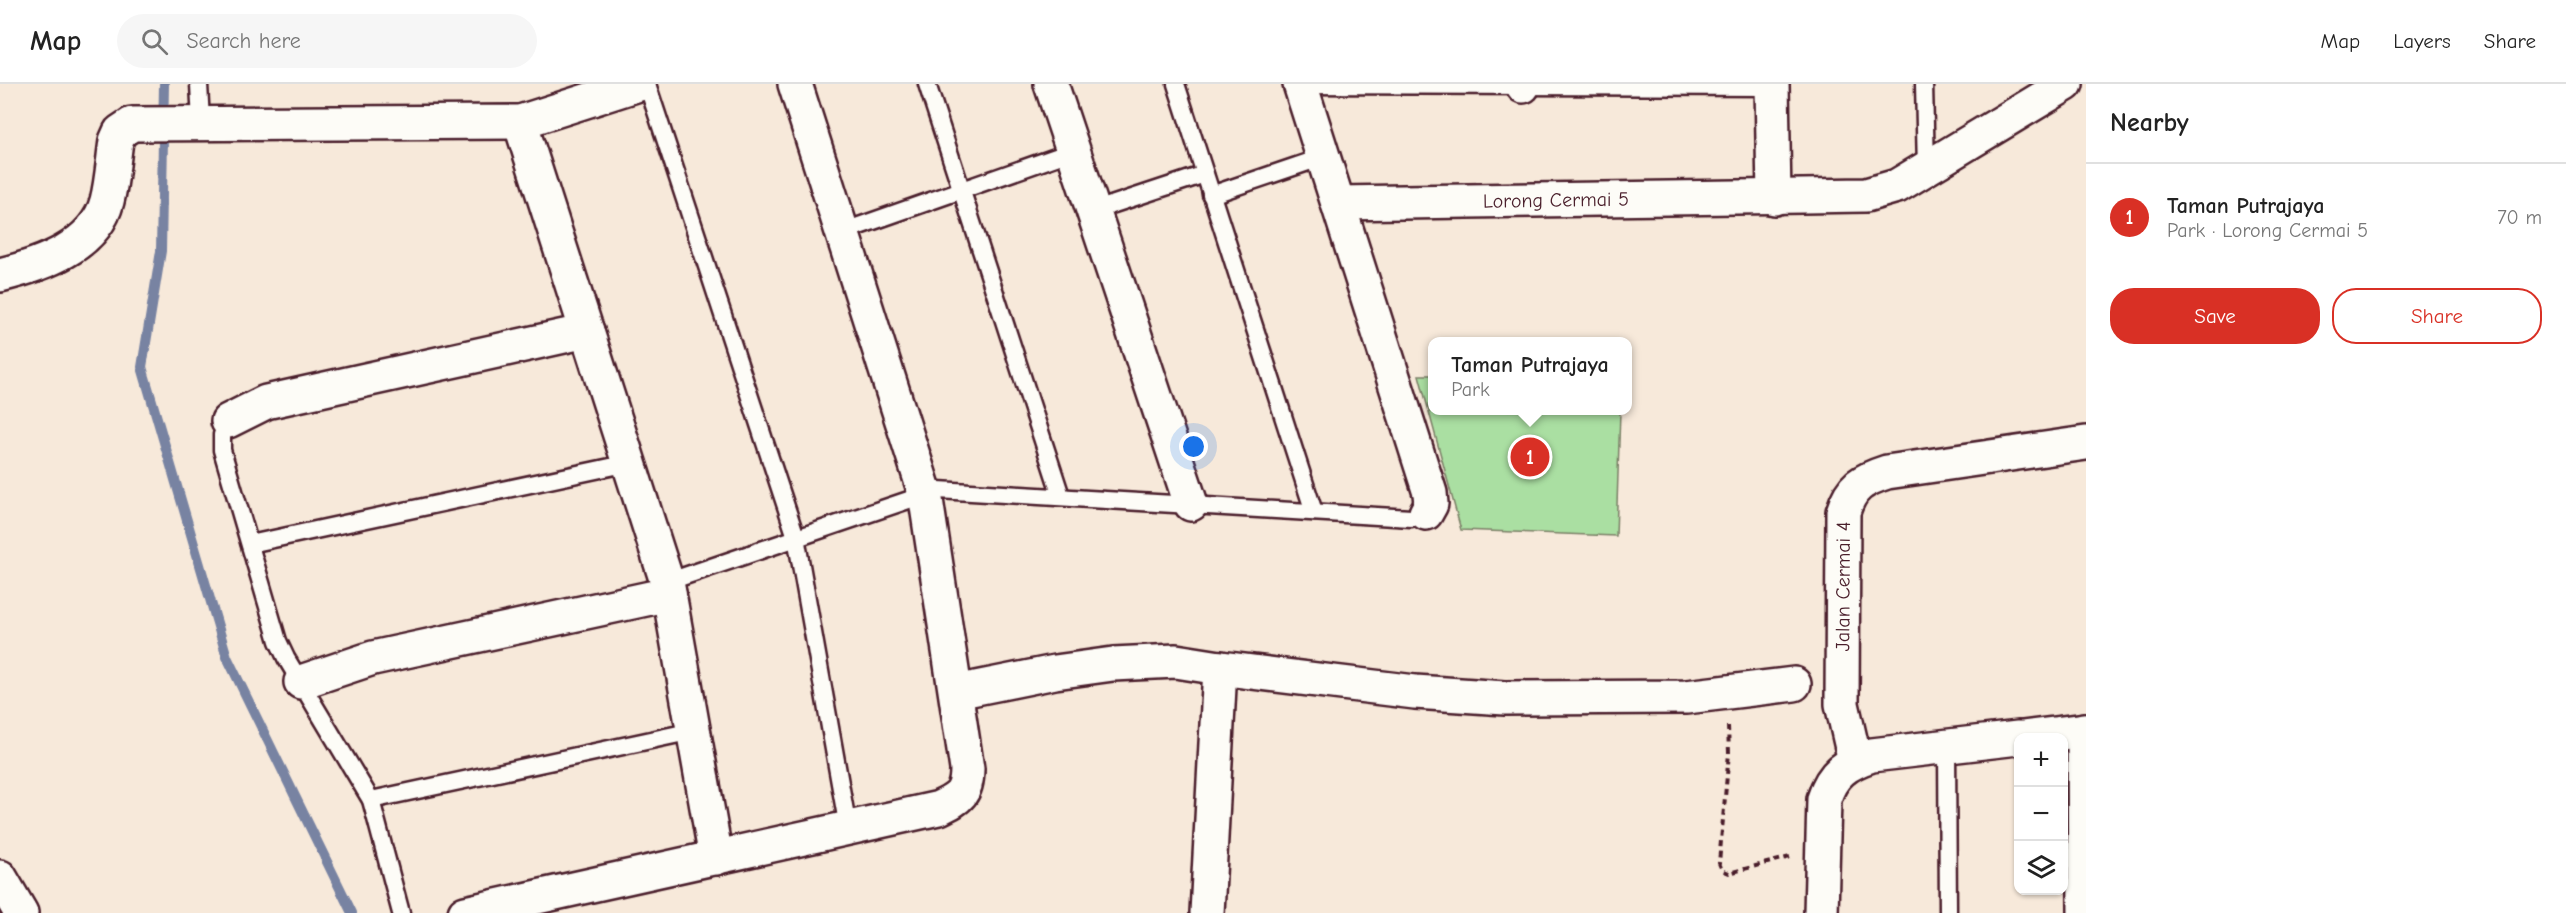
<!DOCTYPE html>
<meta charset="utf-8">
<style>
:root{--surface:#fff;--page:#f6f6f6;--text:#222;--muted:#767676;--line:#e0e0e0;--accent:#d93025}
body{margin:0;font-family:"Comic Neue",sans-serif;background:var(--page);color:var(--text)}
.controls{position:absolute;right:18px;bottom:18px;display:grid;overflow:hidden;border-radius:12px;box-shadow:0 2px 4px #0004}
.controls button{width:54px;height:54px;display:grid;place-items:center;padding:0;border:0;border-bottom:2px solid var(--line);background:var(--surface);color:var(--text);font:30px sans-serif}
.you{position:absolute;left:1194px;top:363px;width:21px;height:21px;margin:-15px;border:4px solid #fff;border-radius:50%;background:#1a73e8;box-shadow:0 0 0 9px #1a73e833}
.badge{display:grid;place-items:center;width:39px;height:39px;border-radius:50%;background:var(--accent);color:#fff;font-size:20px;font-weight:700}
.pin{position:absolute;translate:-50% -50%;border:3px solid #fff;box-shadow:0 2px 6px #0006}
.popup{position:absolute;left:1428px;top:253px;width:204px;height:78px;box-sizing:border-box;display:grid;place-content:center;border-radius:12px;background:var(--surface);filter:drop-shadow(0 2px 4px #0005);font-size:20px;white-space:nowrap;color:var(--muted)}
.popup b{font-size:22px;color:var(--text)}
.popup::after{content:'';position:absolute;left:50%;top:100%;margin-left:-12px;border:12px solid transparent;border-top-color:var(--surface)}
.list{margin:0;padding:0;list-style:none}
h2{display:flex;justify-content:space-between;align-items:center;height:78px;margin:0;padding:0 24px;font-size:26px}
h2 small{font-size:20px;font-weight:400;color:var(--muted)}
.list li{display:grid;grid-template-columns:39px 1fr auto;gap:18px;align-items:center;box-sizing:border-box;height:108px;padding:0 24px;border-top:2px solid var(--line)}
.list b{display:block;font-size:22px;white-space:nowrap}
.list p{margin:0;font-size:20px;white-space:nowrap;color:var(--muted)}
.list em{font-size:20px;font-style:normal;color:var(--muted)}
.actions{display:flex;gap:12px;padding:18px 24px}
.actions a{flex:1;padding:14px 0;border:2px solid var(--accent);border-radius:24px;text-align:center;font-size:21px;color:var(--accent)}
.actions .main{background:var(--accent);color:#fff}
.icon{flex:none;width:33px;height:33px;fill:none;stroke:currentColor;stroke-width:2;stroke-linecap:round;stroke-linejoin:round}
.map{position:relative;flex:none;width:2086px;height:829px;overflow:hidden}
header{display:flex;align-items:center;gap:36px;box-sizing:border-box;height:84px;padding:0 30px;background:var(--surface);border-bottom:2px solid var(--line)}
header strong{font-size:28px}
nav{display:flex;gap:33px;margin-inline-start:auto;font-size:21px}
.search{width:420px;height:54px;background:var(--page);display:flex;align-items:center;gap:15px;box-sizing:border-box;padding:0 21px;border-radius:33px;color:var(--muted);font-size:22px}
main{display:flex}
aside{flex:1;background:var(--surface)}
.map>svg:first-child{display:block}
.green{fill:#aadfa2;stroke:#7a7f66;stroke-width:1.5}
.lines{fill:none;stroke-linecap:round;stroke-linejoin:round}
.stream{stroke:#7883a2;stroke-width:10}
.lane-casing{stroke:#4a1f2b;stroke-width:21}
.street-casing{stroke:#4a1f2b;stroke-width:38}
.path{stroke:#4a1f2b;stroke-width:4;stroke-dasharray:6 4.5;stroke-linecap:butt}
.lane{stroke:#fdfcf7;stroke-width:16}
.street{stroke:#fdfcf7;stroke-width:33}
.labels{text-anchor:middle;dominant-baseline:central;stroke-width:6;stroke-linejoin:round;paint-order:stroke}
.street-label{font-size:20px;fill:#4a1f2b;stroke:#fdfcf7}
</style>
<header>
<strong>Map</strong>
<div class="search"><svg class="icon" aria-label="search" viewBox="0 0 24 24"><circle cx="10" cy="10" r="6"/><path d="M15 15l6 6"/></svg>Search here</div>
<nav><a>Map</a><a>Layers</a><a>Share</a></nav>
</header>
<main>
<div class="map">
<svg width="2086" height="829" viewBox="0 0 2086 829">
<rect width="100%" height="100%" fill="#f7e9da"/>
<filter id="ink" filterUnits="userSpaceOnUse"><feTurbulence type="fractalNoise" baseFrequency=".0167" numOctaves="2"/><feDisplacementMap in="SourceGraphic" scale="12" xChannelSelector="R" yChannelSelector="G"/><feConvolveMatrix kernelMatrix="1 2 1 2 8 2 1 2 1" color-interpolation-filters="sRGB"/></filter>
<g filter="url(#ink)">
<path class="green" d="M1419,291H1432V326L1620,327L1616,452L1461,446Z"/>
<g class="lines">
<path class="stream" d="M164,0L161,167L142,283L227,573L352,829"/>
<defs>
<g id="lane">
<path d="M199,0L201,38"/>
<path d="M647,0L796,453L848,744"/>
<path d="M927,0L1061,412"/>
<path d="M1176,0L1314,428"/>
<path d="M1924,0L1926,85"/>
<path d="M1301,1L1772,3"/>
<path d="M1211,111L1323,73"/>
<path d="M1093,127L1205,90"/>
<path d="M842,148L1073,67"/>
<path d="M228,337L222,351V366L278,557L286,574L371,716L401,829"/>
<path d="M250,460L629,379"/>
<path d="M667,498L938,406L1411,434L1426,429"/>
<path d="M1947,663L1948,829"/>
<path d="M371,716L693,647"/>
</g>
<g id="street">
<path d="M1051,0L1191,420"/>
<path d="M1300,0L1430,409L1431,420L1426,429"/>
<path d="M1523,0V2"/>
<path d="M1772,0L1774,114"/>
<path d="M520,38L667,498L716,774"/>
<path id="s1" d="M1338,119L1866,111L1897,102L2066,0"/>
<path d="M0,191C41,181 95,163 107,117C112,98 113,77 116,57L120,48L132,40L520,38L639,0"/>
<path d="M228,337L266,318L587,247"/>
<path d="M301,598L373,574L669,510"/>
<path d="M956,608L1055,588L1113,580L1176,577L1220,584L1415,608L1505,614L1686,613L1794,600"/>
<path d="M2084,646L2085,829"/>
<path d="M2022,654L2086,646"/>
<path id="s2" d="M1855,677L1842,620L1843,428C1851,402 1862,396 1887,388L2086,359"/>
<path d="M0,793L21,829"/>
<path d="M465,829L939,724C960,714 967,709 967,685L925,409L795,0"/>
<path d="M1207,829L1220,584"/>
<path d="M1821,829L1824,715C1832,689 1847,679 1872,671L2018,654"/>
</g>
</defs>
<use href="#lane" class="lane-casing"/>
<use href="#street" class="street-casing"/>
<path class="path" d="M1728,642L1729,669L1719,779L1722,786L1729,789L1790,773"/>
<use href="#lane" class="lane"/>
<use href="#street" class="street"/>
</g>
</g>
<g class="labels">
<g class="street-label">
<text stroke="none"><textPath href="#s1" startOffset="218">Lorong Cermai 5</textPath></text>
<text stroke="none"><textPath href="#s2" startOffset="176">Jalan Cermai 4</textPath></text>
</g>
</g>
</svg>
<div class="controls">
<button>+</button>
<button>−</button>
<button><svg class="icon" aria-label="layers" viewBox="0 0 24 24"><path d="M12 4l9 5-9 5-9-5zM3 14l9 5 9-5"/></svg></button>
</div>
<div class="you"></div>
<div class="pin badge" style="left:1530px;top:373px">1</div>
<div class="popup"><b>Taman Putrajaya</b>Park</div>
</div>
<aside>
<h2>Nearby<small></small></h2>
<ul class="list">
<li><span class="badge">1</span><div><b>Taman Putrajaya</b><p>Park · Lorong Cermai 5</p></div><em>70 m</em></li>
</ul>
<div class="actions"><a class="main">Save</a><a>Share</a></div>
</aside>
</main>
